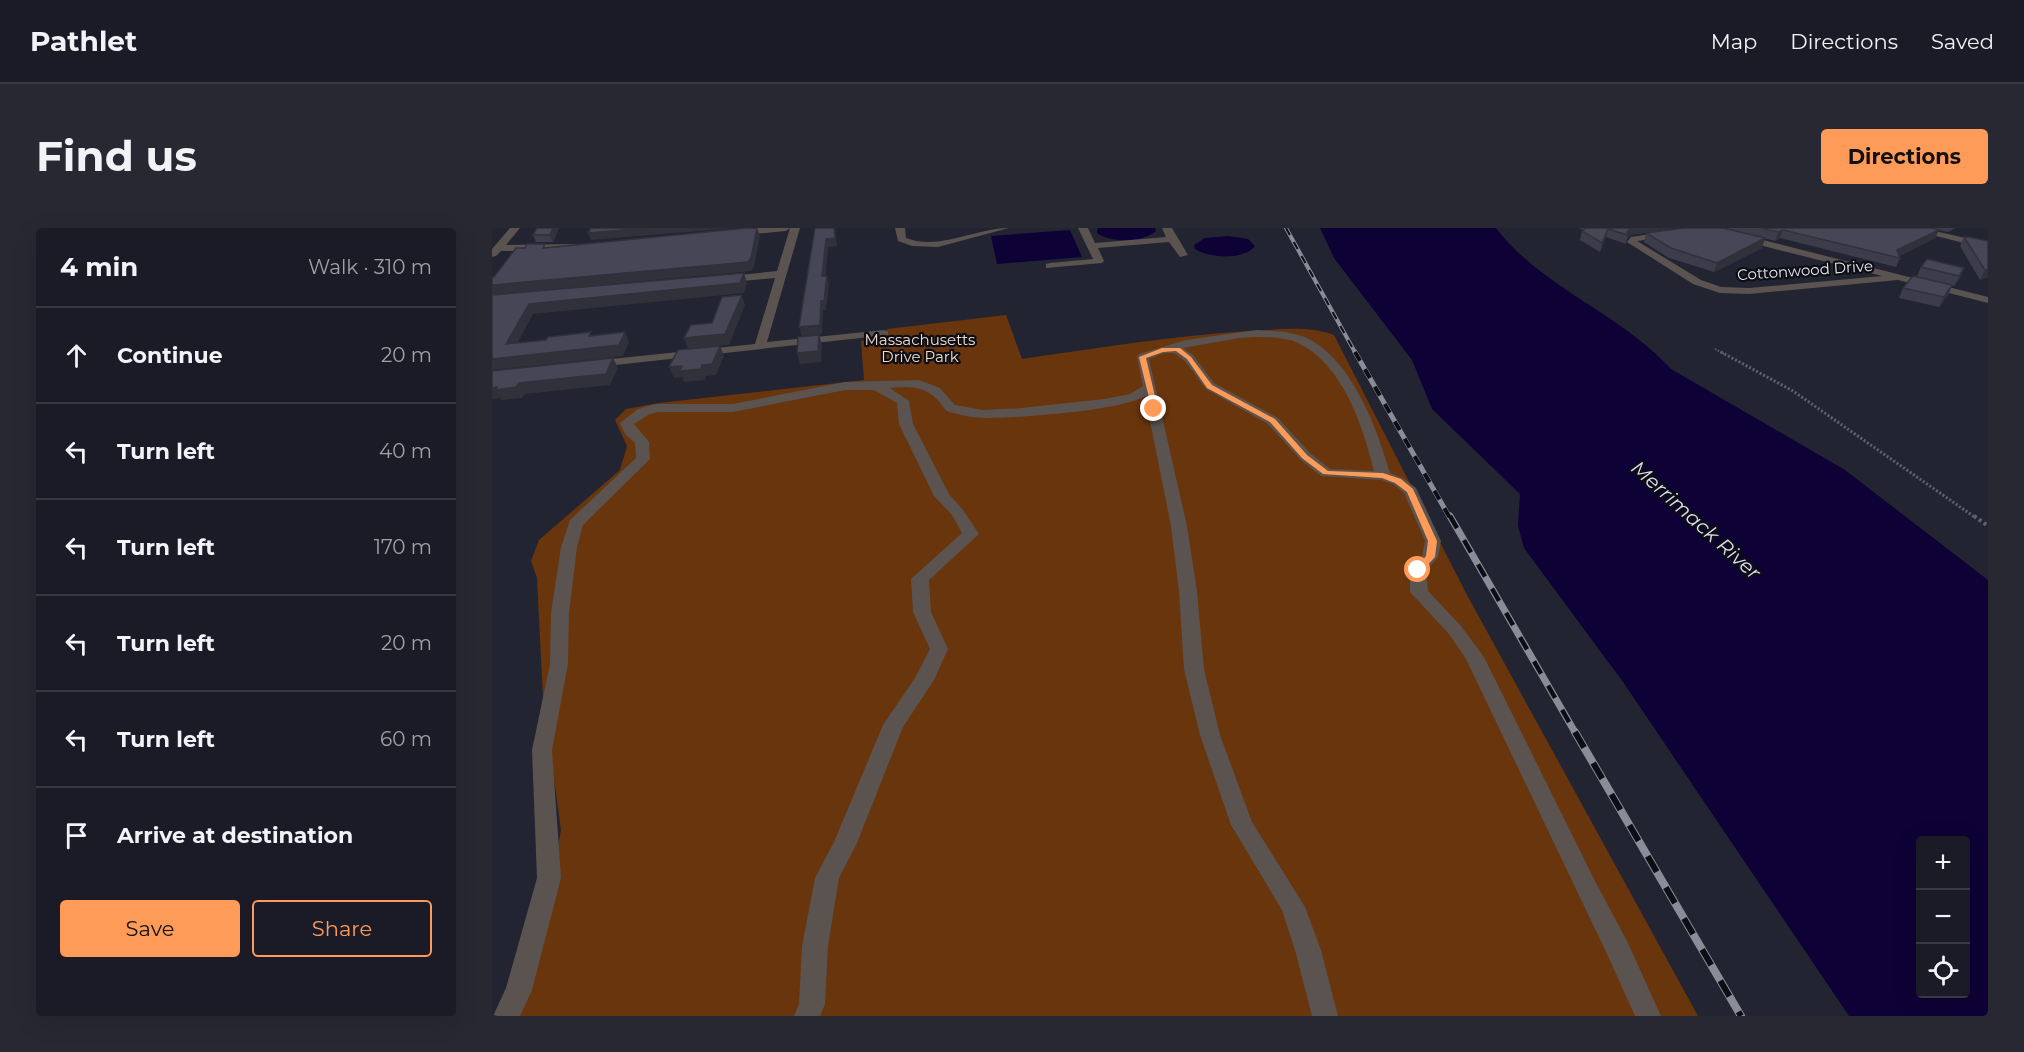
<!DOCTYPE html>
<meta charset="utf-8">
<style>
:root{--surface:#1a1b26;--page:#272832;--text:#f1f3f6;--muted:#9fa1a7;--line:#383943;--accent:#fe9b59}
body{margin:0;font-family:Montserrat,sans-serif;background:var(--page);color:var(--text)}
.controls{position:absolute;right:18px;bottom:18px;display:grid;overflow:hidden;border-radius:6px;box-shadow:0 6px 24px #0002}
.controls button{width:54px;height:54px;display:grid;place-items:center;padding:0;border:0;border-bottom:2px solid var(--line);background:var(--surface);color:var(--text);font:30px sans-serif}
.stop{position:absolute;width:18px;height:18px;margin:-14px;border:4px solid #fe9b59;border-radius:50%;background:#fff}
.stop.end{background:#fe9b59;border-color:#fff;box-shadow:0 2px 6px #0008}
.list{margin:0;padding:0;list-style:none}
h2{display:flex;justify-content:space-between;align-items:center;height:78px;margin:0;padding:0 24px;font-size:26px}
h2 small{font-size:20px;font-weight:400;color:var(--muted)}
.list li{display:grid;grid-template-columns:39px 1fr auto;gap:18px;align-items:center;box-sizing:border-box;height:96px;padding:0 24px;border-top:2px solid var(--line)}
.list b{display:block;font-size:22px;white-space:nowrap}
.list em{font-size:20px;font-style:normal;color:var(--muted)}
.actions{display:flex;gap:12px;padding:18px 24px}
.actions a{flex:1;padding:14px 0;border:2px solid var(--accent);border-radius:6px;text-align:center;font-size:21px;color:var(--accent)}
.actions .main{background:var(--accent);color:#111}
.icon{flex:none;width:33px;height:33px;fill:none;stroke:currentColor;stroke-width:2;stroke-linecap:round;stroke-linejoin:round}
.map{position:relative;flex:none;width:1496px;height:788px;overflow:hidden;border-radius:6px}
header{display:flex;align-items:center;gap:36px;box-sizing:border-box;height:84px;padding:0 30px;background:var(--surface);border-bottom:2px solid var(--line)}
header strong{font-size:28px}
nav{display:flex;gap:33px;margin-inline-start:auto;font-size:21px}
.intro{display:flex;align-items:center;justify-content:space-between;box-sizing:border-box;height:144px;padding:0 36px}
h1{margin:0;font-size:42px}
.button{padding:15px 27px;border-radius:6px;background:var(--accent);color:#111;font-size:21px;font-weight:700}
main{display:flex;gap:36px;padding:0 36px}
aside{flex:1;background:var(--surface);border-radius:6px;box-shadow:0 6px 24px #0002}
.map>svg:first-child{display:block}
.green{fill:#69350d}
.water{fill:#0e0135;fill-rule:evenodd}
.lines{fill:none;stroke-linecap:round;stroke-linejoin:round}
.path-far2{stroke:#61616e;stroke-width:2;stroke-dasharray:1.5 1.5;stroke-linecap:butt}
.path-far1{stroke:#61616e;stroke-width:3;stroke-dasharray:2 2;stroke-linecap:butt}
.path{stroke:#61616e;stroke-width:4;stroke-dasharray:3 3;stroke-linecap:butt}
.minor{fill:#5a534f;fill-rule:evenodd}
.rail-far3-casing{stroke:#8b8c98;stroke-width:4}
.rail-far2-casing{stroke:#8b8c98;stroke-width:5}
.rail-far1-casing{stroke:#8b8c98;stroke-width:7}
.rail-casing{stroke:#8b8c98;stroke-width:8}
.rail-far3{stroke:#0d0e14;stroke-width:2;stroke-dasharray:8;stroke-linecap:butt}
.rail-far2{stroke:#0d0e14;stroke-width:4;stroke-dasharray:10;stroke-linecap:butt}
.rail-far1{stroke:#0d0e14;stroke-width:4.5;stroke-dasharray:14;stroke-linecap:butt}
.rail{stroke:#0d0e14;stroke-width:6;stroke-dasharray:18;stroke-linecap:butt}
.wall{fill:#3c3c4a}
.shaded-wall{fill:#31313c}
.building{fill:#464656;stroke:#31313c;stroke-width:1.5}
.route{fill:#fe9b59}
.labels{text-anchor:middle;dominant-baseline:central;stroke-width:4.5;stroke-linejoin:round;paint-order:stroke}
.far-street-label{font-size:15px;fill:#e6e6f0;stroke:#0d0e14}
.far-park-label{font-size:15px;fill:#f1dbce;stroke:#0d0e14}
.water-label{font-size:20px;font-style:italic;fill:#dcddf2;stroke:#0d0e14}
</style>
<header>
<strong>Pathlet</strong>
<nav><a>Map</a><a>Directions</a><a>Saved</a></nav>
</header>
<div class="intro"><h1>Find us</h1><a class="button">Directions</a></div>
<main>
<aside>
<h2>4 min<small>Walk · 310 m</small></h2>
<ul class="list">
<li><svg class="icon" aria-label="ahead" viewBox="0 0 24 24"><path d="M12 20V5M6 11l6-6 6 6"/></svg><div><b>Continue</b></div><em>20 m</em></li>
<li><svg class="icon" aria-label="left" viewBox="0 0 24 24"><path d="M17 20v-9H6M10 6l-5 5 5 5"/></svg><div><b>Turn left</b></div><em>40 m</em></li>
<li><svg class="icon" aria-label="left" viewBox="0 0 24 24"><path d="M17 20v-9H6M10 6l-5 5 5 5"/></svg><div><b>Turn left</b></div><em>170 m</em></li>
<li><svg class="icon" aria-label="left" viewBox="0 0 24 24"><path d="M17 20v-9H6M10 6l-5 5 5 5"/></svg><div><b>Turn left</b></div><em>20 m</em></li>
<li><svg class="icon" aria-label="left" viewBox="0 0 24 24"><path d="M17 20v-9H6M10 6l-5 5 5 5"/></svg><div><b>Turn left</b></div><em>60 m</em></li>
<li><svg class="icon" aria-label="arrive" viewBox="0 0 24 24"><path d="M6 21V4h12l-3 4 3 4H6"/></svg><div><b>Arrive at destination</b></div></li>
</ul>
<div class="actions"><a class="main">Save</a><a>Share</a></div>
</aside>
<div class="map">
<svg width="1496" height="788" viewBox="0 0 1496 788">
<rect width="100%" height="100%" fill="#232432"/>
<path class="green" d="M514,87L530,131C605,120 680,108 755,103C785,102 814,97 842,107L975,367L1206,788H2L55,678L69,602L51,470L45,350L39,333L47,312L128,242L135,218L123,192L134,181L167,175L372,152L369,113L396,110L395,101Z"/>
<g class="water">
<path d="M606,0H663L664,3C650,15 620,15 605,5Z"/>
<path d="M828,0H1004C1050,60 1128,85 1179,141L1353,242L1496,352V788H1357L1131,454L1032,320L1026,298L1028,266L940,181L920,132L842,30ZM1428,612H1474V766H1428Z"/>
<path d="M578,2L590,29L505,36L499,8Z"/>
<path d="M736,8L756,11L763,18C751,33 718,30 703,21L702,17L713,10Z"/>
</g>
<g class="lines">
<path class="path-far2" d="M1223,121L1232,126"/>
<path class="path-far1" d="M1229,124L1301,163L1484,290"/>
<path class="path" d="M1482,288L1496,298"/>
<g class="minor">
<path d="M18,0H28L14,17L83,16L88,19L83,22L9,23L4,28L0,29V21Z"/>
<path d="M266,0H308L275,114L392,102L396,103V107L96,140L94,137L100,133L263,116L283,50L229,55L224,52L229,49L285,43L298,0L294,3L242,8L237,5L242,2Z"/>
<path d="M403,0H413L414,10C447,23 483,0 517,0L446,19L420,18L406,13Z"/>
<path d="M586,0H596L603,15L674,9L670,0H680L696,27L688,29L677,14L606,20L612,33L610,35L554,40V36L558,35L601,31Z"/>
<path d="M1198,0H1224L1219,3L1145,13L1209,52L1229,59L1257,60L1390,48L1244,11L1242,9L1247,6L1496,69V75L1406,52L1257,66L1228,65L1201,56L1135,14L1139,9Z"/>
<path d="M1412,0H1429L1496,15V21Z"/>
<path d="M765,102C782,103 799,103 815,110C860,132 885,200 898,245L911,250L924,260L949,313L946,329L934,343L936,363L969,398L992,429L1104,655L1135,713L1169,788H1143L1115,726L974,431L957,406L918,364V342L930,328L933,313L912,265L901,256L889,252L829,248L808,231L776,196L714,161L693,133L682,125H672L657,131L695,298L705,363L712,441L728,507L760,594L813,679L829,722L846,788H820L803,722L790,682L739,597L708,507L692,441L687,363L679,298L653,168C629,183 525,190 494,190C483,190 468,187 457,184C452,182 449,175 445,171C431,158 416,158 398,160L417,173L421,196L457,266L471,282L487,306L437,352L439,384L456,421L442,452L411,499L365,615L347,650L336,718L333,776L328,788H302L307,776L310,718L323,650L342,614L391,497L423,450L438,421L421,384L419,351L470,305L460,287L442,268L407,196L405,175L382,162H353L241,184H165L156,187L142,196L157,214L158,231L91,297L85,319L77,385L76,436L60,522L69,650L40,762L28,788H1L14,760L45,650L40,522L58,436L59,385L69,319L78,292L144,230L143,215L133,206L128,195L146,181L164,176H241L353,154L427,152L448,160L463,177L491,182L529,180L612,171L638,166L651,158L645,129L647,126L694,112ZM747,110C766,109 788,107 806,115C851,136 871,199 882,243L838,241L818,225L786,190L722,155L701,127L691,120Z"/>
</g>
<defs>
<path id="rail-far3" d="M794,0L864,126"/>
<path id="rail-far2" d="M863,124L958,290"/>
<path id="rail-far1" d="M958,288L1084,506"/>
<path id="rail" d="M1083,504L1249,788"/>
</defs>
<use href="#rail-far3" class="rail-far3-casing"/>
<use href="#rail-far2" class="rail-far2-casing"/>
<use href="#rail-far1" class="rail-far1-casing"/>
<use href="#rail" class="rail-casing"/>
<use href="#rail-far3" class="rail-far3"/>
<use href="#rail-far2" class="rail-far2"/>
<use href="#rail-far1" class="rail-far1"/>
<use href="#rail" class="rail"/>
</g>
<g class="wall">
<path d="M45,0H67L61,14H44L41,7Z"/>
<path d="M1086,0H1183L1139,7L1135,11L1134,16L1114,9L1108,24L1088,12L1090,3L1092,2Z"/>
<path d="M1233,0H1463L1456,4L1447,2L1443,10L1407,28L1408,30L1404,39L1288,10L1283,13Z"/>
<path d="M1154,5L1273,10L1270,20L1222,44L1177,30L1152,14Z"/>
<path d="M1472,9L1496,13V49L1488,52L1468,18Z"/>
<path d="M1429,39L1472,40L1468,50L1462,58H1460L1456,67L1447,79L1407,70L1411,60L1425,48Z"/>
</g>
<g class="shaded-wall">
<path d="M61,0H67L61,14L58,7Z"/>
<path d="M153,0H243L99,12L96,5Z"/>
<path d="M265,0L268,8L262,39L259,43L0,67V57Z"/>
<path d="M342,0H343L345,18L336,19L333,57L330,48L334,11Z"/>
<path d="M1139,0H1183L1139,7L1135,11V4Z"/>
<path d="M1116,1L1114,9L1108,24L1110,15Z"/>
<path d="M1291,2L1288,10L1283,13L1286,4Z"/>
<path d="M1447,2L1443,10L1405,29V22Z"/>
<path d="M1273,10L1270,20L1222,44L1225,35Z"/>
<path d="M1472,40L1468,50L1462,58L1467,48Z"/>
<path d="M1496,41V49L1488,52L1493,42Z"/>
<path d="M252,45L255,55L252,65L41,86L19,127L14,116L37,76Z"/>
<path d="M335,48L337,56L334,82H331L330,106L310,108L307,99L329,73Z"/>
<path d="M1460,57L1456,67L1447,79L1452,69Z"/>
<path d="M250,67L253,77L237,117L196,121L192,110L233,106Z"/>
<path d="M133,104L137,114L131,128L0,142V131Z"/>
<path d="M327,107L330,117L329,134L308,136L305,125Z"/>
<path d="M228,118L232,128L224,147L214,148L213,152L192,154L190,149L182,150L177,139L190,138Z"/>
<path d="M121,130L126,140L118,157L33,166L30,170L9,172L8,170L0,171V160L27,155Z"/>
</g>
<g class="building">
<path d="M45,0H61L58,7H41Z"/>
<path d="M99,0H153L96,5Z"/>
<path d="M255,0H265L259,30L256,34L0,57V49H2L24,20H33L35,16H53L51,20Z"/>
<path d="M323,0H342L343,10L334,11L330,48H335L332,73H329L328,97L307,99Z"/>
<path d="M1094,0H1139L1135,4L1136,7L1116,1L1110,15L1090,3Z"/>
<path d="M1192,0H1231L1273,10L1225,35L1179,20L1154,5Z"/>
<path d="M1269,0H1440L1447,2L1405,22L1408,30L1291,2L1286,4Z"/>
<path d="M1472,9H1477L1496,13V41L1493,42Z"/>
<path d="M1435,31L1472,40L1467,48L1429,39Z"/>
<path d="M252,45L248,55L37,76L14,116L54,112L56,109L99,104L97,108L133,104L127,117L0,131V67Z"/>
<path d="M1421,48L1460,57L1452,69L1411,60Z"/>
<path d="M250,67L233,106L192,110L199,97L220,95L230,69Z"/>
<path d="M327,107L326,123L305,125L306,109Z"/>
<path d="M228,118L220,136L210,137L209,141L188,143L190,138L177,139L186,122Z"/>
<path d="M121,130L114,146L27,155L24,159L3,162L5,159L0,160V143Z"/>
</g>
<path class="route" d="M670,120H688L699,129L720,157L783,191L815,227L836,243L891,245L909,251L921,261L945,313L943,329L929,344L922,342L934,328L936,313L915,264L903,255L890,250L831,246L810,230L778,194L715,160L695,131L684,123L671,124L654,130L666,181L660,182L647,129Z"/>
<g class="labels">
<g class="far-street-label">
<text transform="translate(1313 42) rotate(-4)">Cottonwood Drive</text>
</g>
<g class="far-park-label">
<text x="428" y="111">Massachusetts<tspan x="428" dy="17">Drive Park</tspan></text>
</g>
<g class="water-label">
<text transform="translate(1204 292) rotate(42)">Merrimack River</text>
</g>
</g>
</svg>
<div class="controls">
<button>+</button>
<button>−</button>
<button><svg class="icon" aria-label="locate" viewBox="0 0 24 24"><circle cx="12" cy="12" r="6"/><path d="M12 2v4M12 18v4M2 12h4M18 12h4"/></svg></button>
</div>
<div class="stop" style="left:926px;top:342px"></div>
<div class="stop end" style="left:662px;top:181px"></div>
</div>
</main>
